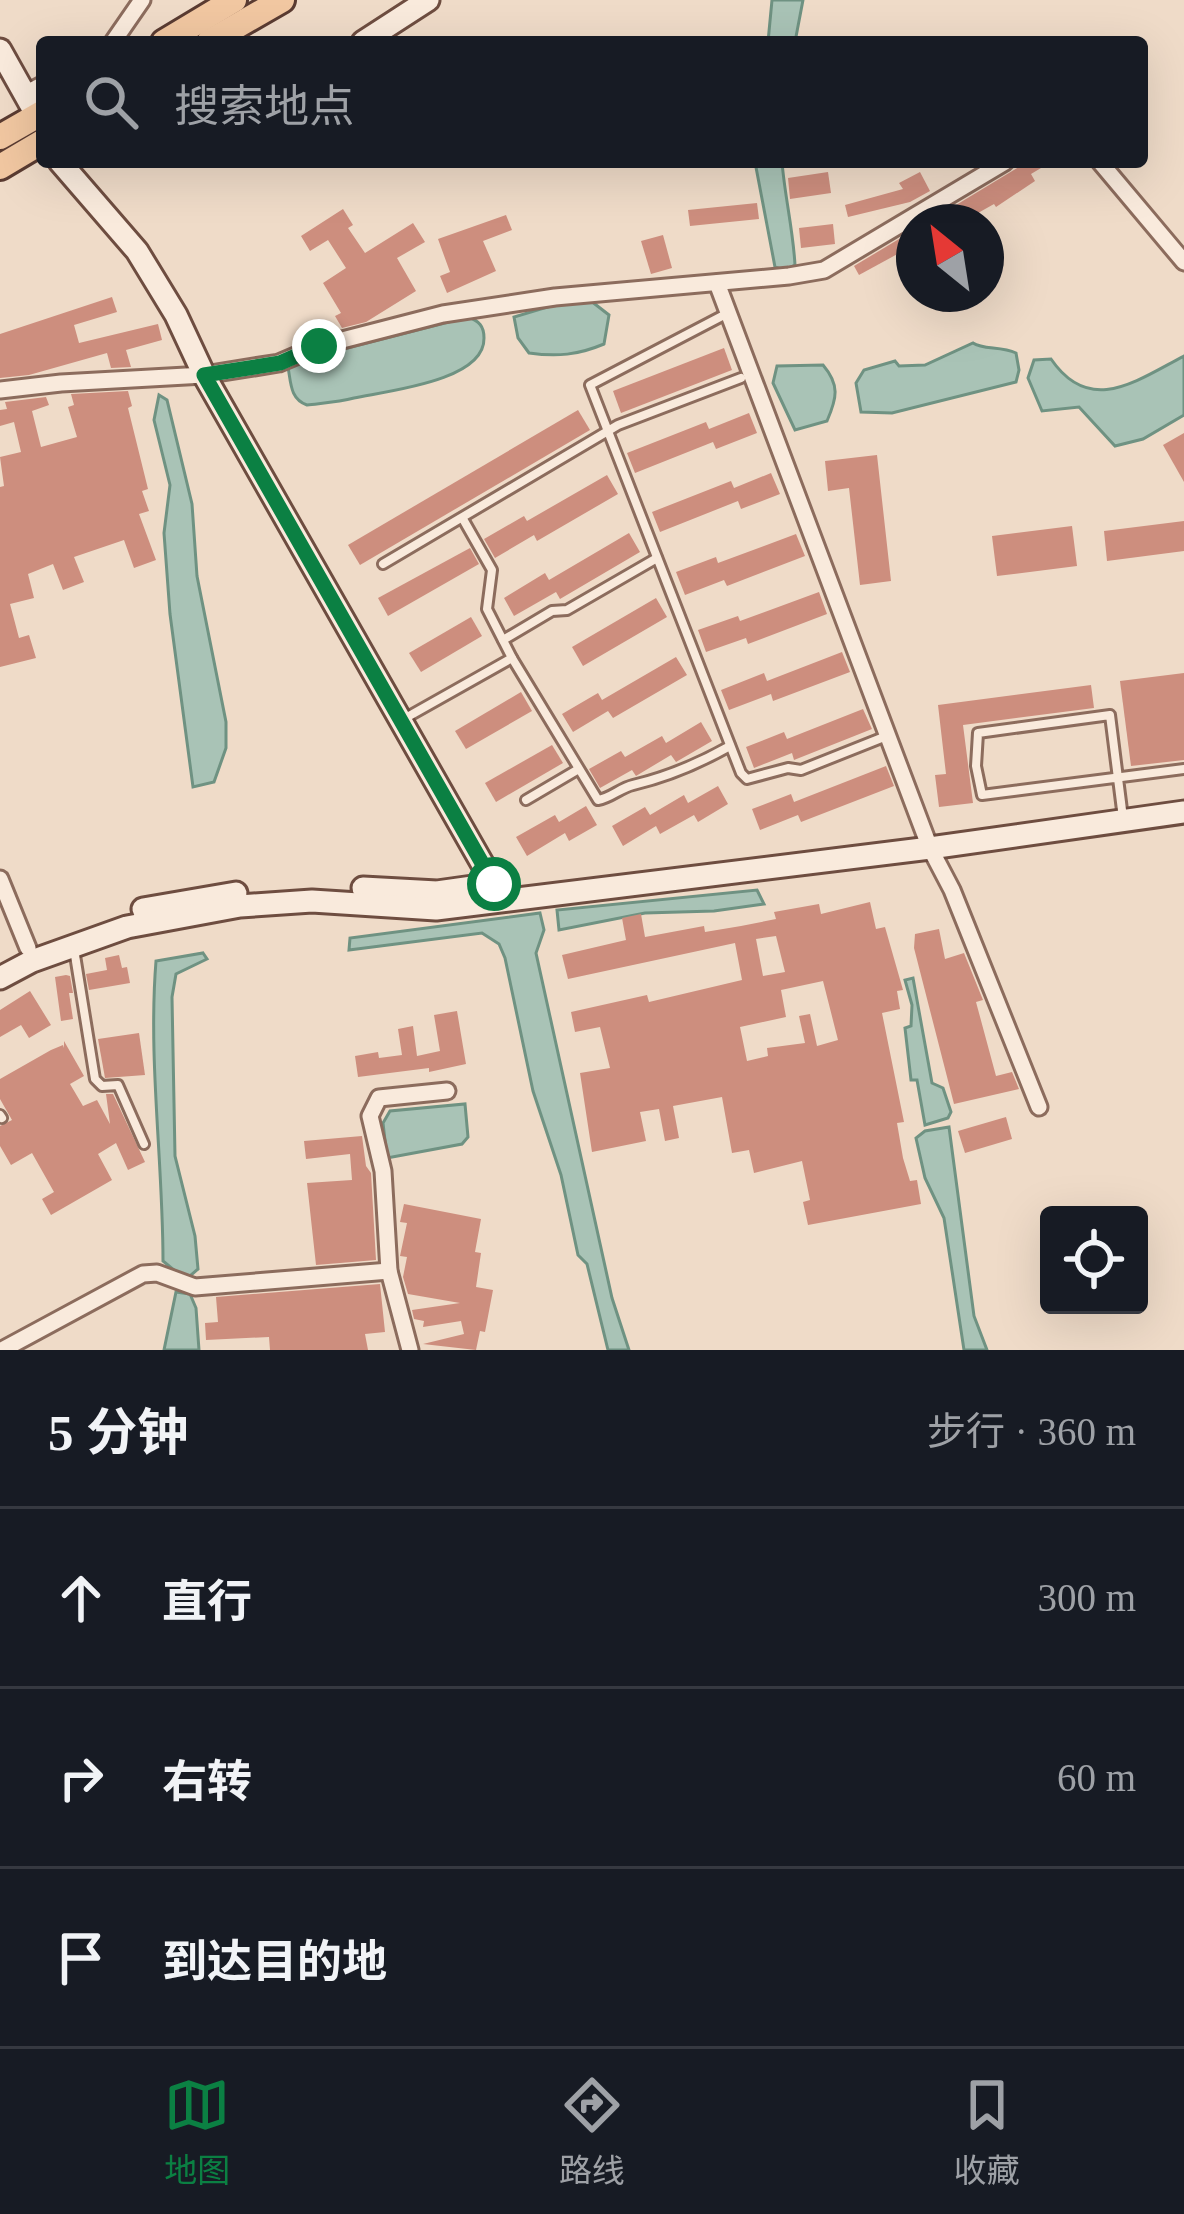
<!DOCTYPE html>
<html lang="zh">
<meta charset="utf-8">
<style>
:root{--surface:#171b24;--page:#242831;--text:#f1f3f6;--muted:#9ea1a6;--line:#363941;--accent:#0b8043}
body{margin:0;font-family:"Times New Roman","Noto Sans SC",serif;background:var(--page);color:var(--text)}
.controls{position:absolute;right:36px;bottom:36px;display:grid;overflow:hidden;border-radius:12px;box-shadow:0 12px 48px #0002}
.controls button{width:108px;height:108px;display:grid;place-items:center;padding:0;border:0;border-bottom:3px solid var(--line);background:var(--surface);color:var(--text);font:60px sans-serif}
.compass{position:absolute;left:896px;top:204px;width:108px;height:108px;border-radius:50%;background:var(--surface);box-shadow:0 12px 48px #0002;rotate:330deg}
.stop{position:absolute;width:36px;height:36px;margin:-27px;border:9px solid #0b8043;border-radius:50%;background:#fff}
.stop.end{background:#0b8043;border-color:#fff;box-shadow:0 3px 12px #0008}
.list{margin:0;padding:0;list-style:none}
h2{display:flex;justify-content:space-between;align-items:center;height:156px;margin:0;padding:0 48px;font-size:51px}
h2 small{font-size:39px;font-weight:400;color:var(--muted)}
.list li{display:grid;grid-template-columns:78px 1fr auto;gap:36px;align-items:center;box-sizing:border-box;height:180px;padding:0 48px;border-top:3px solid var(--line)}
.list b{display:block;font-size:45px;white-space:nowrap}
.list em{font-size:39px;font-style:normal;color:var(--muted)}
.icon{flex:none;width:66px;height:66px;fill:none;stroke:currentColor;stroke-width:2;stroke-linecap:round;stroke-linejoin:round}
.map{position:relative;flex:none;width:1184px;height:1350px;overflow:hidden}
.search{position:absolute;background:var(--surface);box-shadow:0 12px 48px #0002;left:36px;right:36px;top:36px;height:132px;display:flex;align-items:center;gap:30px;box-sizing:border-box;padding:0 42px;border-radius:12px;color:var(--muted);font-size:45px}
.sheet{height:696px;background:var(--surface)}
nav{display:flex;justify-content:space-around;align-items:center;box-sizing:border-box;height:168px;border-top:3px solid var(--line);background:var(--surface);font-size:33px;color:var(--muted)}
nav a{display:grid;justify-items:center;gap:6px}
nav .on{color:var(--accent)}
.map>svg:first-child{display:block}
.water{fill:#a9c3b6;stroke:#6f9282;stroke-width:3}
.building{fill:#cd8e7e;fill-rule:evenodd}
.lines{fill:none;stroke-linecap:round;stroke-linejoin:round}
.lane-casing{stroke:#8c6c5d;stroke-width:14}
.street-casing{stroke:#8c6c5d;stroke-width:21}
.secondary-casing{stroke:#6e4d40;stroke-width:27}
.primary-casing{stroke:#5a3b31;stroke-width:30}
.lane{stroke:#f9eadc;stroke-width:8}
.street{stroke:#f9eadc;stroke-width:15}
.secondary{stroke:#f9eadc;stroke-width:21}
.primary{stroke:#f1c7a1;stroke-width:24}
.route{stroke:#0b8043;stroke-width:15}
</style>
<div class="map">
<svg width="1184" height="1350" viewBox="0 0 1184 1350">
<rect width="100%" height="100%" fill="#efdbc8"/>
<g class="water">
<path d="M772,0H803L795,42H768Z"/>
<path d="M755,162H782C785,198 793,229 795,265L784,270L775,267Z"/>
<path d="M591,301L609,315L604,344C578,355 557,357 529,353L518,338L514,317L564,302Z"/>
<path d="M468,317C479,321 484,326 484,338C485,381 387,391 354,398C339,402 323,403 307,405C290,399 291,383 288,367L312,357Z"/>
<path d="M973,343C983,350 1001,346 1016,353L1019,370L1016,382L892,413L861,412L856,383L864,370L895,361L899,366L925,365Z"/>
<path d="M1184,356V415L1143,439L1115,446L1079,407L1042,411L1028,378L1034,360L1051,359C1090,416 1136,381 1184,356Z"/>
<path d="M823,365C840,385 837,398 827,421L795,430L773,383L777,366Z"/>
<path d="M159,395L167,400L192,504L197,576L226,722V748L214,782L193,787L170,614L164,533L170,485L154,420Z"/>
<path d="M757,890L764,904L714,911L645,913L559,930L557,910Z"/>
<path d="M540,913L544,930L536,953L612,1298L629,1350H608L587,1264L578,1255L561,1175L533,1091L505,958L499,944L482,933L349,950L350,938Z"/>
<path d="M203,953L207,959L176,974L172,997L175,1156L195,1236L198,1269L190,1276L180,1275L163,1261C163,1161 148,1060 156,961Z"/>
<path d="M913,978L932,1083L943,1088L951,1112L948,1118L925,1125L917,1080H911L905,1028L911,1026L912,1005L905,980Z"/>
<path d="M465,1104L468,1137L462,1144L387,1158L383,1123L390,1111Z"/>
<path d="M949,1127L974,1316L987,1350H964L944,1218L925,1178L916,1138L925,1131Z"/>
<path d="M176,1292L190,1294L196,1308L199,1350H164Z"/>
</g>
<g class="building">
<path d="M1027,162H1051L1031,174L1035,181L996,207L994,204L962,222H928Z"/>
<path d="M828,172L831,193L790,199L788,178Z"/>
<path d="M920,172L930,191L910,202L848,217L845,205L903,189L899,183Z"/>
<path d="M757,203L759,219L690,226L688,210Z"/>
<path d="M343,209L353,225L348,228L365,253L413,223L425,242L397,258L416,291L366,322L342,328L335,316L341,313L323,283L346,268L328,240L310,251L301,236Z"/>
<path d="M506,215L512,230L483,241L496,271L447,293L440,276L450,272L438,239Z"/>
<path d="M833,224L835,244L801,248L799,228Z"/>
<path d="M914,230V245L859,275L854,266Z"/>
<path d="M663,235L672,268L651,274L641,241Z"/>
<path d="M112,297L117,312L74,325L79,343L158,324L162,340L126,350L131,367L111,368L107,353L29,375L0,378V334Z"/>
<path d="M724,348L732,370L621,413L613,391Z"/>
<path d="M128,391L132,406L128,408L148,489L142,491L149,511L139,514L156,560L134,568L124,540L74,557L84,582L63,590L53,564L28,574L34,598L10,604L19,638L29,635L36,658L0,667V487L4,486L0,457L21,452L14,422L0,426V410L7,409L5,402L46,397L49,405L32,411L41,447L77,437L68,407L74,405L71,394Z"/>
<path d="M578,410L590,430L360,565L348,545Z"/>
<path d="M749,413L757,433L716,449L713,442L635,473L627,453L706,422L709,429Z"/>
<path d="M1184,433V482L1163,445Z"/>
<path d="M877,455L891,581L860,585L849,488L828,491L825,461Z"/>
<path d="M771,473L780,494L741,509L738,501L660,532L652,512L731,481L734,488Z"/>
<path d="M607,475L618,494L537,541L534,535L495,558L484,539L524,516L527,521Z"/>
<path d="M1184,521V551L1107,561L1104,531Z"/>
<path d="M1072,526L1077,566L997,576L992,536Z"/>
<path d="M629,533L640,552L560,599L556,592L514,616L504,598L545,573L549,580Z"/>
<path d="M796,534L805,556L727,586L724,580L685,595L676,572L716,557L718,563Z"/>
<path d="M470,548L479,564L388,616L378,598Z"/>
<path d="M819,592L827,614L748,644L746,638L706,652L698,630L738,616L740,621Z"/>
<path d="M656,598L667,617L583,666L572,647Z"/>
<path d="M471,617L482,636L421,672L409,653Z"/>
<path d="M842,652L850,672L773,701L771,694L729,710L721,690L764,673L767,681Z"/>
<path d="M676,657L687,675L613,718L608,711L573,732L562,714L598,693L602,700Z"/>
<path d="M1184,673V760L1131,766L1120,681Z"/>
<path d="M1091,685L1094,708L963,725L973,803L939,807L935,775L946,774L938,705Z"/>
<path d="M521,692L532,711L466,749L455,731Z"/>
<path d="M863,709L872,729L794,760L792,753L754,768L746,747L784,732L787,739Z"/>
<path d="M701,722L712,741L676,762L671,755L636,776L632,770L600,788L589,769L621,751L625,757L662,736L666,743Z"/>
<path d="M552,745L563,763L496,802L485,783Z"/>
<path d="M886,766L894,786L801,822L798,815L760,830L752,809L791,794L794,802Z"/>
<path d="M718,786L728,804L698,822L694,815L660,834L656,826L623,846L612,826L645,807L650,815L684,795L688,803Z"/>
<path d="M586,806L597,825L569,841L565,833L527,856L516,837L555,815L559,822Z"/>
<path d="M870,902L876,929L885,927L903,990L897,991L900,1009L882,1013L904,1122L897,1123L903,1158L910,1181L917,1180L921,1204L808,1225L803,1202L810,1200L802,1161L754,1173L749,1150L732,1153L722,1097L673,1106L679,1138L665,1141L659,1109L640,1112L646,1141L592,1152L580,1073L610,1068L600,1027L575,1032L571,1012L647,995L649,1002L742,980L735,943L568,979L562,955L626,940L622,918L641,914L645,937L704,926L705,932L741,926L776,919L774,912L819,904L821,914ZM776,936L785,972L763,976L756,939ZM823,981L838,1040L817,1046L810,1014L799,1016L805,1043L767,1048L768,1056L747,1061L740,1027L786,1017L781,990Z"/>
<path d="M939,929L945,959L964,953L983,1000L976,1002L996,1076L1012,1072L1019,1089L954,1104L914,948L915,934Z"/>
<path d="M119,955L122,968L127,967L130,983L89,990L86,974L107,970L105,958Z"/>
<path d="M66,975L70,976L73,993H69L73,1019L61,1021L55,977Z"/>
<path d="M30,991L51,1025L29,1038L21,1025L0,1037V1010Z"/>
<path d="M457,1011L466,1064L429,1072V1068L358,1077L355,1056L378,1052L379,1058L402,1055L398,1029L413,1026L417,1056L440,1051L434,1015Z"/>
<path d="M139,1033L145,1075L105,1078L98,1039Z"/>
<path d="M64,1041L84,1076L70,1084L83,1106L97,1100L110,1124L106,1094H113L145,1162L128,1170L116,1143L98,1154L112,1180L51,1215L42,1199L54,1192L32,1153L11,1165L0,1146V1126L12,1120L0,1099V1079L51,1050L63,1045L64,1048Z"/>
<path d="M1006,1117L1012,1139L965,1153L958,1131Z"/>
<path d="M362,1136L366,1166L371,1173L376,1260L316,1265L307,1183L352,1180L350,1154L306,1159L304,1141Z"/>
<path d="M404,1204L481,1219L475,1252L481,1253L476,1287L493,1290L485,1332L480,1331L476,1350L423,1344L464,1334L461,1321L423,1327L424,1321L414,1319L412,1310L460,1303L408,1294L403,1277L407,1257L400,1256L407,1223L400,1222Z"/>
<path d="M380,1284L385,1332L365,1334L368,1350H270L269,1337L206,1340L205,1323L218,1322L216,1297Z"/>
</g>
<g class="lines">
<defs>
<g id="lane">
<path d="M726,314L590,385L741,773L747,779L788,768L801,770L889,735"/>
<path d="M383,564L618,425L741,378"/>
<path d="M503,640L552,611L567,610L657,558"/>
<path d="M512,658L598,800C611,798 620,788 633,785C667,777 698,764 730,746"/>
<path d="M402,720L512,658L487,609L492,570L463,519"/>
<path d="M526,800L577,770"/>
<path d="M1123,818L1110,715L978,733L976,766L982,795L1184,769"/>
<path d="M74,949L95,1079L102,1086L118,1085L144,1144"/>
<path d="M0,1115L2,1118"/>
</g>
<g id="street">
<path d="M113,42L142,0"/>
<path d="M25,94L42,85"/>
<path d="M1100,162L1184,262"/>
<path d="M717,283L930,848L952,890L1039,1107"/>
<path d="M0,390L61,383L204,375L279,363L319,346L443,314L555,297L789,276L824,270L1005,162"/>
<path d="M0,879L28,948"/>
<path d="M2,1350L143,1274L157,1273L195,1287L389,1271"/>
<path d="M410,1350L389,1271L383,1171L370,1116L379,1098L447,1091"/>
</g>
<g id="secondary">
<path d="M363,42L428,0"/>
<path d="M0,50L37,116"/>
<path d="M60,162L137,251L176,315L204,375L503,900"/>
<path d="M363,888L437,892L494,884"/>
<path d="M143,909L236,893"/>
<path d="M0,978L32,961L127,927L240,906L312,901L436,909L930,848L1184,812"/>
</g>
<g id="primary">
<path d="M164,42L234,0"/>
<path d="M209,42L282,0"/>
<path d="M0,137L42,113"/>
<path d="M0,167L42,142"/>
</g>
</defs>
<use href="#lane" class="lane-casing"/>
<use href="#street" class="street-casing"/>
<use href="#secondary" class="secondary-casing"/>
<use href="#primary" class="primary-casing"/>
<use href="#lane" class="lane"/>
<use href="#street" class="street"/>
<use href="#secondary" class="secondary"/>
<use href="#primary" class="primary"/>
</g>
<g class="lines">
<path class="route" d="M319,346L280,363L204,375L494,884"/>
</g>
</svg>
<div class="controls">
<button><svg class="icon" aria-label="locate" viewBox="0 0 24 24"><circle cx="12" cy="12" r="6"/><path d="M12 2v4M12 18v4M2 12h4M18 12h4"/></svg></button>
</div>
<svg class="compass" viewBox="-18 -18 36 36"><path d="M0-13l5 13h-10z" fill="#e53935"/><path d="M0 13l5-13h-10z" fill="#9ea1a6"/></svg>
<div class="stop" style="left:494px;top:884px"></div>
<div class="stop end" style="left:319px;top:346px"></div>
<div class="search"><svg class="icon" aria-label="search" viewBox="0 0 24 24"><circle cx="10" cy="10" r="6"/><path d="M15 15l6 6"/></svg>搜索地点</div>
</div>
<section class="sheet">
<h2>5 分钟<small>步行 · 360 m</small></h2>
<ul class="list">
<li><svg class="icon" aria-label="ahead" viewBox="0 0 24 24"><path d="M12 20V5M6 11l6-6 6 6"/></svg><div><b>直行</b></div><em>300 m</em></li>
<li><svg class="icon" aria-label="right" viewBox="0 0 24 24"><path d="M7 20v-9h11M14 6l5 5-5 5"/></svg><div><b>右转</b></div><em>60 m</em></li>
<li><svg class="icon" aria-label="arrive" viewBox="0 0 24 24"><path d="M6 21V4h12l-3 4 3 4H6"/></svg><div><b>到达目的地</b></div></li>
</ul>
</section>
<nav>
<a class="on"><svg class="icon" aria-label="map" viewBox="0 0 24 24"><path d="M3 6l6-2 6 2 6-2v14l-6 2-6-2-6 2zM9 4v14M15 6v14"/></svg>地图</a>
<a><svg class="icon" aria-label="directions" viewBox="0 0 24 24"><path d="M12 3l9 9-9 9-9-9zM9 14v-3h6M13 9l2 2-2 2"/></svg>路线</a>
<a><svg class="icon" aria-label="saved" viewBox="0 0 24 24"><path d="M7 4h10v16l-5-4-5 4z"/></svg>收藏</a>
</nav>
